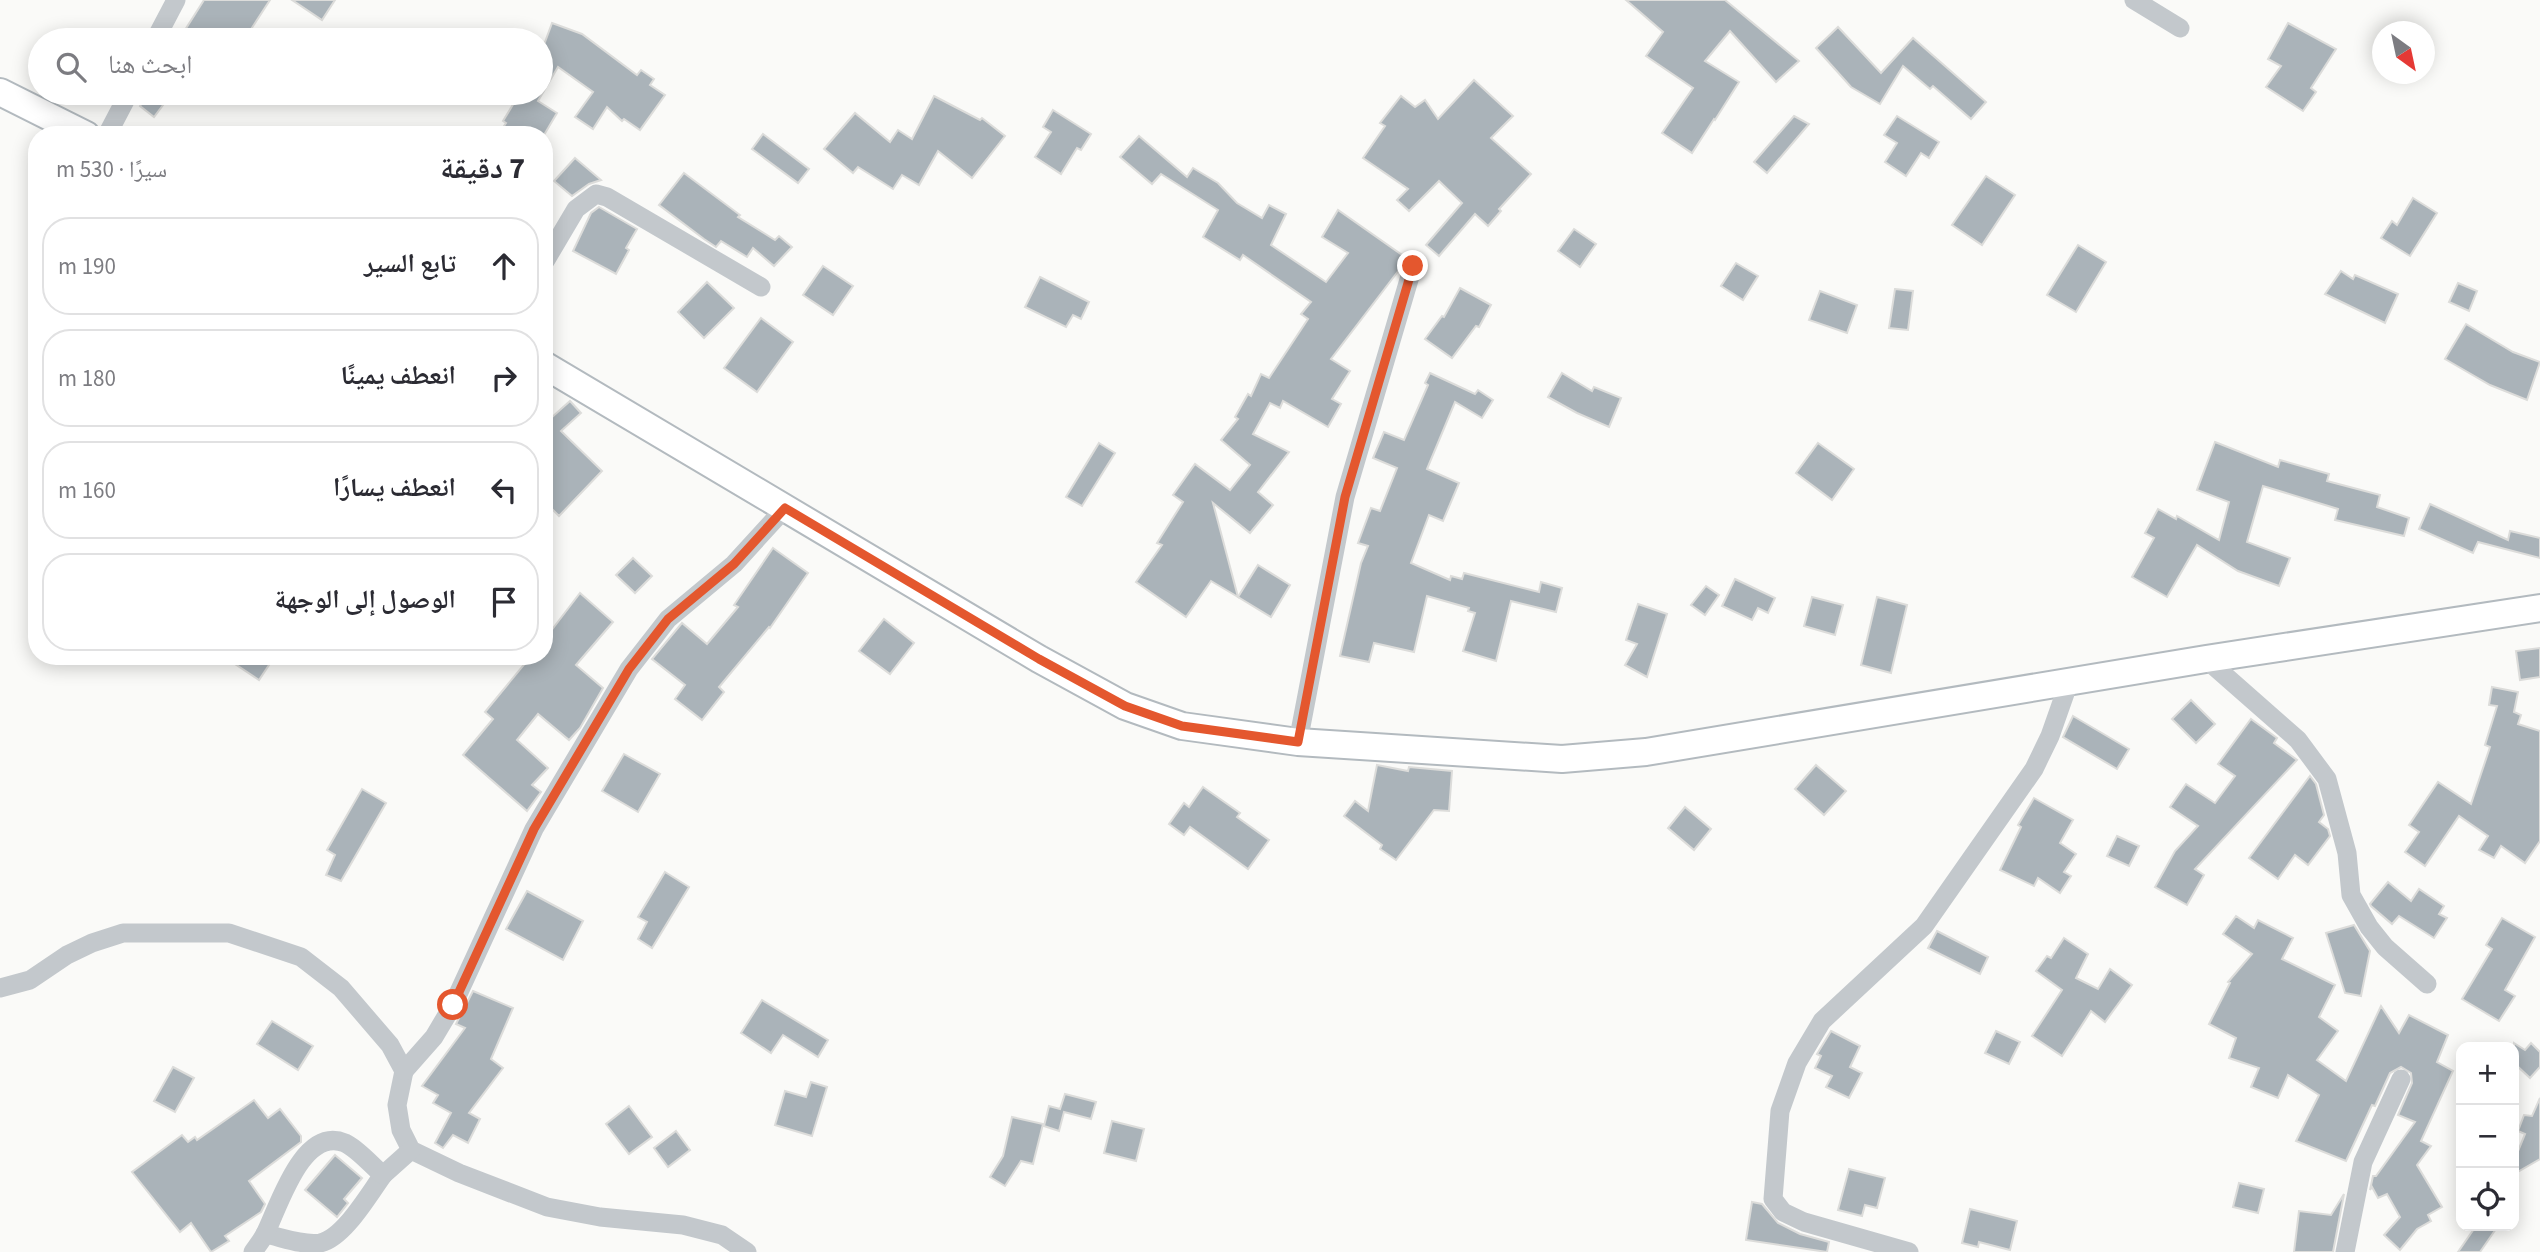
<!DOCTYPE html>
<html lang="ar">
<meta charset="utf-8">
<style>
:root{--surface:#fff;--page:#f7f7f7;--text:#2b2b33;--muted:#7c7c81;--line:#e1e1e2}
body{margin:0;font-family:"Source Sans 3","Noto Naskh Arabic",sans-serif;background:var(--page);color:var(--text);direction:rtl}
.controls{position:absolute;right:21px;bottom:21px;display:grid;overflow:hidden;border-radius:14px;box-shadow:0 4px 18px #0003}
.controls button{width:63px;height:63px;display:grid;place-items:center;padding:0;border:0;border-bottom:2px solid var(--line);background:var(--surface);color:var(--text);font:35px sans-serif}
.compass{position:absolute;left:2372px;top:21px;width:63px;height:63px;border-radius:50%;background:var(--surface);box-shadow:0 4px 18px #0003;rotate:147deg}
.stop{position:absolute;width:21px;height:21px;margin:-16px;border:5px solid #e4572e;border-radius:50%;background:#fff}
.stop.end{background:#e4572e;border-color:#fff;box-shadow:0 2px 7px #0008}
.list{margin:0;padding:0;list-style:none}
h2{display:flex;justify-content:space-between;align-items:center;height:91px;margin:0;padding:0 28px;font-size:30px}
h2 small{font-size:23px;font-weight:400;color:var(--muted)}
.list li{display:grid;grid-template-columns:46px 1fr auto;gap:21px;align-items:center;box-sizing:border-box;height:98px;margin:0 14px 14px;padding:0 14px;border:2px solid var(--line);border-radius:28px}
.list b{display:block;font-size:26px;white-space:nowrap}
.list em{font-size:23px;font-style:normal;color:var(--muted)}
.icon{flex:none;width:38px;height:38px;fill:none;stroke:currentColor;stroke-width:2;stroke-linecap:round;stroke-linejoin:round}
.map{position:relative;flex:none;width:2540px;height:1252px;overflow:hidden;direction:ltr}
.search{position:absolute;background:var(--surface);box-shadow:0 4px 18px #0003;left:28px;top:28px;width:525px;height:77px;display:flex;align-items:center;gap:18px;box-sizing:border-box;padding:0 24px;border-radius:38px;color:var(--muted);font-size:26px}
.panel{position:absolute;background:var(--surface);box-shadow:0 4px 18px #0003;left:28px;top:126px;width:525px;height:539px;border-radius:28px;direction:rtl}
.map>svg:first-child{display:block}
.building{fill:#aab3b9;stroke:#dcdcda;stroke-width:2}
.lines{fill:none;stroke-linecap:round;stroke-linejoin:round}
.secondary-casing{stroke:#b3babf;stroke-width:30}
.minor{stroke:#c3c8cc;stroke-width:19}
.secondary{stroke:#fff;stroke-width:26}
.route{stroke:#e4572e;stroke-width:9}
</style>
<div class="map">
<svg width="2540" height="1252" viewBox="0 0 2540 1252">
<rect width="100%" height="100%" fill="#fafaf8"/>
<g class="building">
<path d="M204,0H270L244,40H202L185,30Z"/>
<path d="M292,0H335L322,20Z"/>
<path d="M1626,0H1725L1799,61L1776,82L1730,31L1705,61L1739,82L1715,120L1714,119L1692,153L1662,133L1693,88L1646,56L1663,32Z"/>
<path d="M552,23L582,34L637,75L641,70L654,79L650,85L665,95L640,130L624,119L622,121L607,107L593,129L575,117L593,92L558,67L538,101L557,113L544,135H498L506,123L503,121L520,93H541V53Z"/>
<path d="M2288,23L2336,49L2311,88L2316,92L2303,111L2266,87L2281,66L2268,59Z"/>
<path d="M1838,27L1881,73L1913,38L1986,102L1971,119L1933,86L1930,89L1903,66L1880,104L1851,87L1816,48Z"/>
<path d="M1474,80L1513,116L1491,138L1531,174L1499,209L1501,211L1488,226L1475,214L1439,256L1426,245L1462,203L1439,181L1409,211L1397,200L1408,189L1363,158L1385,126L1380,123L1401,96L1415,107L1425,100L1438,119Z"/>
<path d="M150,93H172L154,117L140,106Z"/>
<path d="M934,96L980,120L982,118L1005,136L972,178L938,151L919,185L902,175L893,189L858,167L853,173L824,149L855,113L890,142L898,130L912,139Z"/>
<path d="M1053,110L1091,134L1081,150L1077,148L1061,174L1035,157L1051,132L1043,127Z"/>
<path d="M1794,116L1809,124L1767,173L1754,162Z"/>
<path d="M1897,116L1939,142L1929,158L1921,153L1906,176L1885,162L1897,143L1884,135Z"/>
<path d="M763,134L809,169L798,183L752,149Z"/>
<path d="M1139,136L1187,177L1193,168L1218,183L1237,203L1262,218L1269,205L1286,214L1271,245L1326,282L1348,253L1322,237L1338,210L1405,257L1399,270L1331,359L1350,371L1332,399L1341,404L1328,427L1283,401L1280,408L1270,403L1253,434L1289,452L1258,492L1273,505L1250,533L1213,503L1238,597L1211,581L1186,617L1136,582L1162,545L1157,543L1183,502L1173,495L1195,464L1230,490L1250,465L1221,440L1238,419L1235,417L1248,394L1251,396L1261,374L1269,378L1308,319L1301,314L1311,302L1243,255L1240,260L1203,237L1218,210L1161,174L1152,184L1120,157Z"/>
<path d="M575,158L601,180L589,184L572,196L554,181Z"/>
<path d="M684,173L740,215L738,217L775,240L779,236L792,247L774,266L753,248L747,257L721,241L716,247L704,239L659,205Z"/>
<path d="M1986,176L2015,195L1982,245L1952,225Z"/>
<path d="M2413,198L2437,213L2410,256L2381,238L2392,221L2397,225Z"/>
<path d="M599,207L637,229L626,248L629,250L616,274L573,251L591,213Z"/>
<path d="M1574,229L1596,244L1580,267L1558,251Z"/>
<path d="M2078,245L2106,262L2076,312L2047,295Z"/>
<path d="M1736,263L1758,276L1743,300L1721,286Z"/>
<path d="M823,266L853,286L833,315L803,295Z"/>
<path d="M2341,271L2353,279L2355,275L2398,294L2385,323L2325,294Z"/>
<path d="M1040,277L1089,302L1081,319L1073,315L1066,327L1025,307Z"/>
<path d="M707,282L734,308L704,338L678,312Z"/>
<path d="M2458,283L2477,291L2469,311L2449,302Z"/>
<path d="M1460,288L1491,305L1479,327L1476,326L1452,358L1425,339L1442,316L1444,317Z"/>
<path d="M1895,289L1913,291L1908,330L1889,328Z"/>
<path d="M1820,291L1857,305L1847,333L1809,320Z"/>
<path d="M761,318L793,342L757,392L724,368Z"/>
<path d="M2466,324L2513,352L2540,362L2527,400L2490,385L2445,359Z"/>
<path d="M1430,373L1475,394L1478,390L1493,400L1482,418L1455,402L1427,469L1459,483L1443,521L1429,515L1411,563L1450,580L1451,576L1462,579L1464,573L1539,592L1541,582L1562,588L1556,612L1511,601L1496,661L1463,651L1475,613L1468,611L1469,608L1427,596L1414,652L1374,643L1369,662L1340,656L1361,563L1368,546L1358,543L1371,508L1380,511L1397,468L1373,458L1384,432L1404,440L1428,385L1425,383Z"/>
<path d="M1562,373L1592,391L1594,387L1621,398L1609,427L1577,413L1548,397Z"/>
<path d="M570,401L581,413L561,431L602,471L559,516L544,501V414L550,419Z"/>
<path d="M2215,442L2278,467L2280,460L2329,474L2327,481L2380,495L2377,507L2409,518L2404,536L2335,520L2338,509L2263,486L2247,542L2290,558L2279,586L2238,571L2197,545L2167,597L2132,577L2154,538L2145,533L2158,509L2176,519L2177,516L2219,540L2229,502L2197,490Z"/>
<path d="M1099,443L1115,453L1082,506L1066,497Z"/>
<path d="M1818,443L1854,469L1832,500L1796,473Z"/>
<path d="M2430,504L2508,540L2510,531L2540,538V558L2478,542L2473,553L2419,529Z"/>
<path d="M773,548L808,573L770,628L769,627L719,687L724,692L702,720L675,699L685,685L652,659L682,623L707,644L738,607L734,605Z"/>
<path d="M633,558L652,576L635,593L616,575Z"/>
<path d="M1258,565L1290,585L1271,617L1238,597Z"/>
<path d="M1735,579L1775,598L1768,613L1758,608L1752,620L1722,606Z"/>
<path d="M1706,586L1719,595L1705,615L1691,605Z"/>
<path d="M580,593L613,622L576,665L603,688L580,728L569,740L538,714L517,740L548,768L532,785L541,792L527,811L463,755L493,719L485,712L531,656H544V640Z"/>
<path d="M1812,597L1843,605L1835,635L1804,626Z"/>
<path d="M1877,597L1907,605L1891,673L1861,665Z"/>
<path d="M1638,604L1667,614L1647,677L1625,665L1637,644L1626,640Z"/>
<path d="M884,619L914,643L890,674L859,651Z"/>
<path d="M2540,648V677L2520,680L2516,651Z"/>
<path d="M223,656H275L259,680Z"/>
<path d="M2492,687L2518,692L2514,712L2521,715L2518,724L2540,731V841L2525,863L2501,846L2494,858L2479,850L2488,836L2459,816L2425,866L2405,852L2419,832L2409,825L2438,782L2471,804L2490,747L2485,745L2497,706L2489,705Z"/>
<path d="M2191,700L2215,724L2196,743L2172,719Z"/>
<path d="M2073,716L2129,749L2117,769L2063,737Z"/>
<path d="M2251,719L2277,738L2274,743L2297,760L2195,869L2204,875L2187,905L2155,887L2175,851L2198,826L2170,807L2186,784L2215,803L2235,776L2218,764Z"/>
<path d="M624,754L660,774L638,812L602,791Z"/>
<path d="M1377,765L1408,771L1409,767L1452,771L1449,811L1434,810L1396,860L1380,849L1382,845L1344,816L1355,801L1368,811Z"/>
<path d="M1816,765L1846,791L1824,815L1795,789Z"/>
<path d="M2310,776L2316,784L2324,815L2319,822L2328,829L2330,836L2308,865L2295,855L2278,879L2249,858Z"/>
<path d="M1203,787L1240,813L1237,817L1269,840L1248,869L1190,827L1184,835L1169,824L1184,803L1189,807Z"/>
<path d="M362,789L386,803L341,881L326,875L335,855L327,850Z"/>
<path d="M2034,798L2073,820L2060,843L2076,854L2064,872L2071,876L2060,893L2038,878L2034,886L2000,870L2021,827L2018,825Z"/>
<path d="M1685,807L1711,829L1694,850L1668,828Z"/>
<path d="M2117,836L2139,846L2129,866L2107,856Z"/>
<path d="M665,872L689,887L652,948L638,939L647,922L638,917Z"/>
<path d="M2388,882L2411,901L2419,889L2444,906L2439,914L2447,918L2434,938L2399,916L2392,924L2371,906L2370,904Z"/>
<path d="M527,891L583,921L563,960L506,929Z"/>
<path d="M2236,916L2254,928L2258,920L2293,938L2282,959L2335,985L2319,1017L2338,1031L2317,1060L2346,1081L2381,1006L2399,1033L2409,1015L2448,1035L2437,1062L2453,1071L2421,1141L2431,1146L2417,1165L2442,1207L2428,1215L2431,1221L2417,1229L2400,1250L2384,1235L2400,1217L2387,1194L2378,1198L2372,1187L2370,1190L2373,1176H2376L2415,1122L2398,1115L2412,1083L2411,1073L2401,1067L2390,1073L2375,1106L2372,1105L2346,1161L2296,1141L2319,1095L2288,1075L2278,1098L2251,1087L2259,1068L2229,1058L2236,1038L2209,1024L2230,983L2228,982L2252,954L2223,934Z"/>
<path d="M2502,918L2535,937L2505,990L2515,996L2499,1021L2462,999L2492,949L2486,945Z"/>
<path d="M2354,925L2370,951L2361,996L2345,993L2326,933Z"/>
<path d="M1937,931L1988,957L1980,974L1928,948Z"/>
<path d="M2064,938L2088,954L2076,978L2098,989L2110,969L2132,985L2105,1022L2091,1011L2062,1056L2032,1036L2062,990L2036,971L2047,956L2051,958Z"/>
<path d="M473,991L513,1008L491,1059L503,1068L469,1113L480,1119L468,1143L453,1135L443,1148L435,1143L451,1113L433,1103L438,1095L422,1086L465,1028L456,1024Z"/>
<path d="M762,1000L828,1040L818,1057L783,1035L771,1053L741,1033Z"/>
<path d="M272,1021L313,1046L298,1070L257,1044Z"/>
<path d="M1831,1031L1860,1046L1850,1067L1862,1073L1849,1098L1826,1087L1832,1076L1815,1068L1821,1056L1817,1054Z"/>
<path d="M1996,1031L2020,1042L2009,1064L1985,1053Z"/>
<path d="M2514,1043L2525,1050L2531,1043L2540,1052V1067L2530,1078L2514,1063Z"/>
<path d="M173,1067L194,1078L175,1112L154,1101Z"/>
<path d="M811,1082L827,1087L812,1136L775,1125L785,1091L806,1097Z"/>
<path d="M1065,1094L1096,1102L1091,1119L1064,1112L1059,1131L1044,1126L1049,1106L1060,1109Z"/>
<path d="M2540,1098V1159L2514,1174V1161L2525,1134L2518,1131L2524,1115L2532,1116Z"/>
<path d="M254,1100L268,1118L280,1109L301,1136V1142L249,1181L265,1204L261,1212L225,1236L229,1241L211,1252L191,1223L180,1232L132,1172L182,1135L188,1142L195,1137L197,1140Z"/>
<path d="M629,1106L652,1137L629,1154L606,1124Z"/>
<path d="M1012,1117L1043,1124L1033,1164L1021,1161L1005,1186L990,1177L1003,1156Z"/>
<path d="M1112,1121L1144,1129L1136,1161L1104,1153Z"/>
<path d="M676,1131L690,1150L668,1167L654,1148Z"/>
<path d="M335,1155L362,1178L344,1199L348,1203L337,1217L305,1190Z"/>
<path d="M1849,1169L1885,1178L1877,1208L1865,1205L1862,1216L1838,1210Z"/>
<path d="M2239,1183L2264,1189L2258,1213L2233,1207Z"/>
<path d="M2344,1194L2333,1252H2294L2299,1211L2331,1215Z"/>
<path d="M1752,1202L1762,1204L1778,1223L1800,1234L1829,1242L1827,1252L1746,1240Z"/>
<path d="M1970,1209L2017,1221L2010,1250L1979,1242L1978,1247L1962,1243Z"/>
<path d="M2476,1226H2498L2480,1252H2458Z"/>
</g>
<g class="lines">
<defs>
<g id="secondary">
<path d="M0,92L86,135"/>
<path d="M544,365L1039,659L1125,706L1182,726L1298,742L1562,759L1646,752L2206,659L2540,608"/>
</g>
</defs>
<use href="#secondary" class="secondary-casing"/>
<g class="minor">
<path d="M2134,0L2180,28"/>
<path d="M155,40L176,0"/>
<path d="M107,135L129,93"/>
<path d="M544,263L576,209L596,194L607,197L761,287"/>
<path d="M2206,659L2298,740L2327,779L2347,853L2351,895L2369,927L2385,947L2427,984"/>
<path d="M1298,742L1345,497L1413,266"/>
<path d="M0,988L30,980L67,955L92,943L123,933H229L301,957L341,988L390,1045L404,1071L397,1105L401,1130L411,1150L459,1173L547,1207L600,1217L683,1225L722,1235L747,1252"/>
<path d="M404,1071L434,1037L453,1005L534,829L629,669L668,619L734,564L785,508"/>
<path d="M265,1234C281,1237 303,1246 320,1243C344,1238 369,1194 383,1175"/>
<path d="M253,1252C257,1246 262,1240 265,1234C278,1209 302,1125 345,1143C358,1149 372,1166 383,1175L411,1150"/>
<path d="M1909,1252L1804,1222L1783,1212L1773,1199L1780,1111L1797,1063L1822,1021L1924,926L2034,769L2050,736L2069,682"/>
<path d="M2345,1252L2363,1162L2401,1079"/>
</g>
<use href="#secondary" class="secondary"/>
</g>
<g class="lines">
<path class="route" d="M453,1005L534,829L629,669L668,619L734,564L785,508L1039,659L1125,706L1182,726L1298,742L1345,497L1413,266"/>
</g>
</svg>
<div class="controls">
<button>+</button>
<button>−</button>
<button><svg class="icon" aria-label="locate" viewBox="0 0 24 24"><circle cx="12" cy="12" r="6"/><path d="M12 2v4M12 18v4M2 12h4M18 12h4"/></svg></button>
</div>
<svg class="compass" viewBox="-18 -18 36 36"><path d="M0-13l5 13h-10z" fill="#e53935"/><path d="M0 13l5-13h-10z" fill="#7c7c81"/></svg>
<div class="stop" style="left:453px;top:1005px"></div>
<div class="stop end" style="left:1413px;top:266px"></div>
<div class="search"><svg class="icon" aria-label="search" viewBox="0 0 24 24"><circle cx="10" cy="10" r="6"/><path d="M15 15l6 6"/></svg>ابحث هنا</div>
<section class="panel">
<h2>7 دقيقة<small>سيرًا · 530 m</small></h2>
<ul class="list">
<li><svg class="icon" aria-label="ahead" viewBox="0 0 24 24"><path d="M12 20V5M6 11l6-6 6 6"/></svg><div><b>تابع السير</b></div><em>190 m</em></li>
<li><svg class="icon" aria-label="right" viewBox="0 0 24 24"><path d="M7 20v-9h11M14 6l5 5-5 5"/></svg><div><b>انعطف يمينًا</b></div><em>180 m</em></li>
<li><svg class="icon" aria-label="left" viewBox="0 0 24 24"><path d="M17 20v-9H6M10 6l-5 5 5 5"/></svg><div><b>انعطف يسارًا</b></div><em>160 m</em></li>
<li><svg class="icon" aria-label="arrive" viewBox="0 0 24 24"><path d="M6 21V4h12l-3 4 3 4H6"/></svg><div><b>الوصول إلى الوجهة</b></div></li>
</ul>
</section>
</div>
